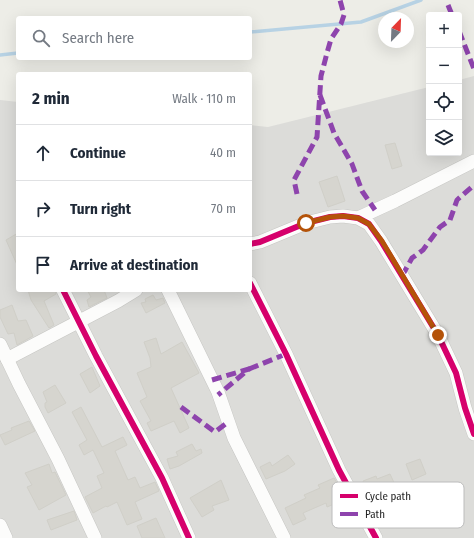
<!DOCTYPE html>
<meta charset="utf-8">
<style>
:root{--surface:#fff;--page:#f2f2f3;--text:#1f2937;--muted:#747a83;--line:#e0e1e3}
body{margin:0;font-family:"Fira Sans Condensed",sans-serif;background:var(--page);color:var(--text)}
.controls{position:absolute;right:12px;top:12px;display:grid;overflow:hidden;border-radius:4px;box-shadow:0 4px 16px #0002}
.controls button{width:36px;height:36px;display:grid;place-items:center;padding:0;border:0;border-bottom:1px solid var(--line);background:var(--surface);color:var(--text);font:20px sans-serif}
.compass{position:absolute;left:378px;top:12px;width:36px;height:36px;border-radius:50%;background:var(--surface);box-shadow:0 4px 16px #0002;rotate:23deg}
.stop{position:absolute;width:12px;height:12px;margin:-9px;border:3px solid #b45309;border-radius:50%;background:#fff}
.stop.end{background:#b45309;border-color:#fff;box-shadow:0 1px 4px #0008}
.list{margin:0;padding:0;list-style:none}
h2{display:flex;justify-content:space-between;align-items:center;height:52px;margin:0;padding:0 16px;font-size:17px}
h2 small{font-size:13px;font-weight:400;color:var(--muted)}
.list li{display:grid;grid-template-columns:26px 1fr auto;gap:12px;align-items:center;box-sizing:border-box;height:56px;padding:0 16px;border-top:1px solid var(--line)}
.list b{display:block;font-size:15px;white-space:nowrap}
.list em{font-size:13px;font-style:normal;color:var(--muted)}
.icon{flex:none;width:22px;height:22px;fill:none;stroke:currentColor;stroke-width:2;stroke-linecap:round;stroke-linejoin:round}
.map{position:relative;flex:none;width:474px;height:538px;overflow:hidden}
.search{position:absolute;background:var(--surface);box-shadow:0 4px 16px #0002;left:16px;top:16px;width:236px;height:44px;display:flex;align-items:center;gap:10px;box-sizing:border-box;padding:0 14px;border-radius:4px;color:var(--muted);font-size:15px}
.panel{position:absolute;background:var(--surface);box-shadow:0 4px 16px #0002;left:16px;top:72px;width:236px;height:220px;border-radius:4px}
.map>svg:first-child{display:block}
.residential{fill:#dcdcd9}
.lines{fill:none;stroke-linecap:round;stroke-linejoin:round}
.stream{stroke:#b7d2e4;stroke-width:3.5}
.building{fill:#d6d5cf;stroke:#d0cfc8}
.minor-casing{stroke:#c6c6c3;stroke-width:14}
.minor{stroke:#fcfcfb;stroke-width:13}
.quiet{stroke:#8e44ad;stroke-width:5;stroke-dasharray:10 5;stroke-linecap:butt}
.cycleway-casing{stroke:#fff;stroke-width:8}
.cycleway{stroke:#d6006c;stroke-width:6}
.route{stroke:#b45309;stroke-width:5}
.key{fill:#fff;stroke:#bcbcbc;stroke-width:1}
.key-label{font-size:11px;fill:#1f1f1f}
</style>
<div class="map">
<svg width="474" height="538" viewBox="0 0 474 538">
<rect width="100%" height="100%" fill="#edede7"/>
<path class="residential" d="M474,76V538H0V100L18,102V290H250V125L268,127L429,87V153H459V80Z"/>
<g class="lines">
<g class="stream">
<path d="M250,32L361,22L421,0"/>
<path d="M0,55L18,53"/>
</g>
</g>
<g class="building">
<path d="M395,143L402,166L392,169L385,145Z"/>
<path d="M337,176L345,201L328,207L319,182Z"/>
<path d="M18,233V267L6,240Z"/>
<path d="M28,290H55L56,294L44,301L54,325L49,328L31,300Z"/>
<path d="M87,290H104L107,298L89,307L87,300L91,297Z"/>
<path d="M153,295L156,300L163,298L165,303L146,313L141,303L146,302L145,299Z"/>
<path d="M12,305L18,321L26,320L33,336L17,345L14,333L8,334L0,317V310Z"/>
<path d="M156,338L161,354L182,342L199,373L171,388L189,428L180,433L174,421L151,431L147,423L151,421L140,401L147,397L137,373L151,367L150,358L144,342Z"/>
<path d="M92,367L100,386L90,393L80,374Z"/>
<path d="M55,385L66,403L48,413L45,407V403L47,402L43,392Z"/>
<path d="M81,407L102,447L123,437L127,445L115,451L128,480L135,477L140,488L155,482L159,491L135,502L142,519L127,525L117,502L107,507L106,506L93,513L85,497L102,488L97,476L104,473L93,450L84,455L79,445L87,440L72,412Z"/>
<path d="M29,421L35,431L5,445L0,435L12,430L11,428Z"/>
<path d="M192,444L196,451L201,449L202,453L179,466L170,469L167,459L178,456L176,452Z"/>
<path d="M288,455L295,464L285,471L266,479L260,467L270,462L272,466Z"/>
<path d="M420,459L426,474L412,480L406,464Z"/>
<path d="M49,464L52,473L55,472L66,495L39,510L27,487L32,485L25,473Z"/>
<path d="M390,474L397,489L365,501L361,494L367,491L363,481L376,476L377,479Z"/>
<path d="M334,478L346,499L327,507L326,503L303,513L306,519L293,525L285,508L306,498L304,495L320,488L318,485Z"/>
<path d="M221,480L229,500L212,506L214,510L202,517L190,498Z"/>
<path d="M74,511L77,520L51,530L47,520Z"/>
<path d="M156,518L165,538H142L137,526Z"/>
</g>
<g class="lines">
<defs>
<g id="minor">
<path d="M358,218L395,201L474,161"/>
<path d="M250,244L260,242L306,223L330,217L343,216L358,218L369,224L381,241L438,335L456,373L465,408L474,434"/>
<path d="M250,283L286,354L339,470L376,538"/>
<path d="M63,290L96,356L162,478L189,538"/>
<path d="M168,290L218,392L234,438L284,538"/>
<path d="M0,344L19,384L58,459L95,538"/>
<path d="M7,359L118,301L136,290"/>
<path d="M0,525L6,538"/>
</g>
</defs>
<use href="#minor" class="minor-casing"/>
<use href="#minor" class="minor"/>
<g class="quiet">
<path d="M448,5L452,15"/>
<path d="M459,31L474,69"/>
<path d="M320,95L334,133L352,164L362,191L375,210"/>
<path d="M297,194L294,180L317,137L321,76L327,53L331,39L341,24L344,15L340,0"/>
<path d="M402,276L412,258L423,250L440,227L450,220L457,200L474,185"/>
<path d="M249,369L286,354"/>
<path d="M212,380L249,369L218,395"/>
<path d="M181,407L215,432L228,422"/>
</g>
<defs>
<g id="cycleway">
<path d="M250,244L260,242L306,223L330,217L343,216L358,218L369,224L381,241L438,335L456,373L465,408L474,434"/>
<path d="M250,283L286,354L339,470L376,538"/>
<path d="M63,290L96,356L162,478L189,538"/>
</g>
</defs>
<use href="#cycleway" class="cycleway-casing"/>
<use href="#cycleway" class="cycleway"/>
</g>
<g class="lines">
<path class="route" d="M306,223L330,217L343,216L358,218L369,224L382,241L438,335"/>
</g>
<rect x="332" y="482" width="132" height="46" rx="6" class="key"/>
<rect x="340" y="494" width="18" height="4" fill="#d6006c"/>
<rect x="340" y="512" width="18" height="4" fill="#8e44ad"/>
<g class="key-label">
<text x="365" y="500">Cycle path</text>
<text x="365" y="518">Path</text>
</g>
</svg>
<div class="controls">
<button>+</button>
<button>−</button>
<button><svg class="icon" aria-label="locate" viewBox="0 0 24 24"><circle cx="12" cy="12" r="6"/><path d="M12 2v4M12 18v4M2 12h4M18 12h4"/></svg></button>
<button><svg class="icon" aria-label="layers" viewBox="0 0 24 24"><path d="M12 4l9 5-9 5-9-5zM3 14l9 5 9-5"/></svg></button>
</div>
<svg class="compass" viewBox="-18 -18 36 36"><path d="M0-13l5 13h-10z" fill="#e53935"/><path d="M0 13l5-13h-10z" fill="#747a83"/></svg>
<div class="stop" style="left:306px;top:223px"></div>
<div class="stop end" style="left:438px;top:335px"></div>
<div class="search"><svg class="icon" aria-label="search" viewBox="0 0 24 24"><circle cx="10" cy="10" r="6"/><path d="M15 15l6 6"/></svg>Search here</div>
<section class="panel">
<h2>2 min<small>Walk · 110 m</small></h2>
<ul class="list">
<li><svg class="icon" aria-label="ahead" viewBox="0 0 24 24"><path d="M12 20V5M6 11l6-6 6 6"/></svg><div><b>Continue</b></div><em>40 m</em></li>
<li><svg class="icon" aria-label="right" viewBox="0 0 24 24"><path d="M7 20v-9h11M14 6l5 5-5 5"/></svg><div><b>Turn right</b></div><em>70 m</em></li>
<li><svg class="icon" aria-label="arrive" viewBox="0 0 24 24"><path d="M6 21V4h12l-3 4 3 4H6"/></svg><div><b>Arrive at destination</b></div></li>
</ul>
</section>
</div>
